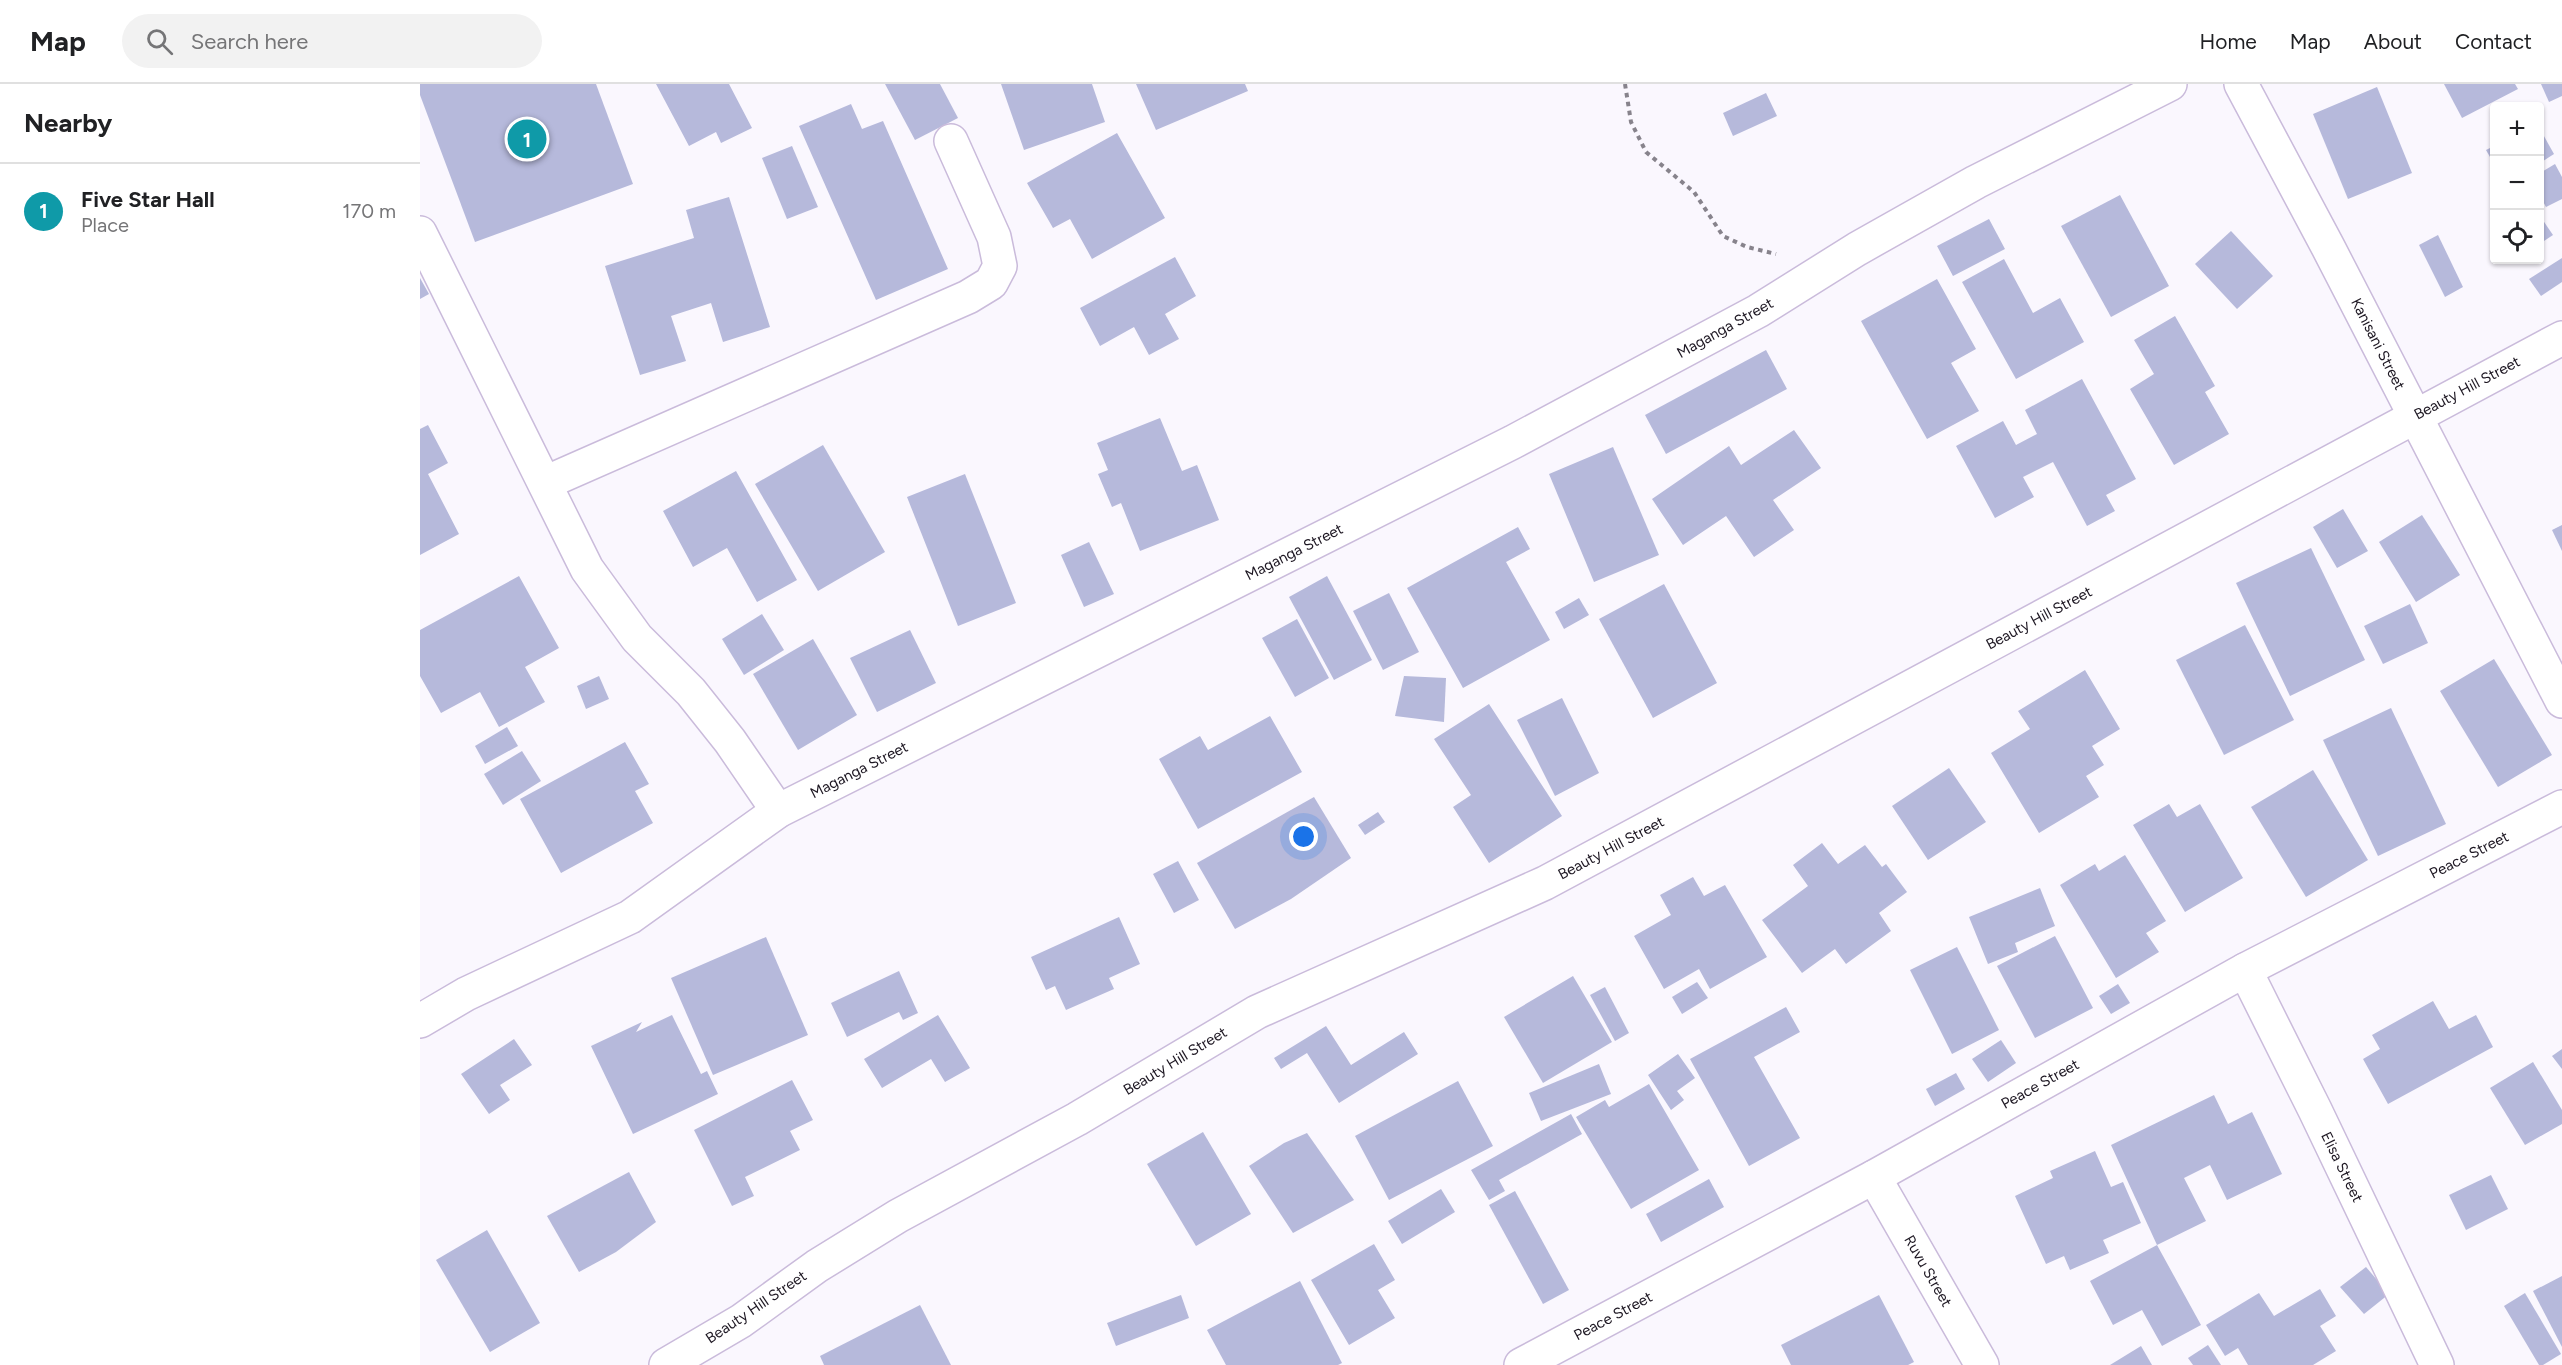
<!DOCTYPE html>
<meta charset="utf-8">
<style>
:root{--surface:#fff;--page:#f2f2f2;--text:#202124;--muted:#757577;--line:#e0e0e0;--accent:#7c3aed}
body{margin:0;font-family:Figtree,sans-serif;background:var(--page);color:var(--text)}
.controls{position:absolute;right:18px;top:18px;display:grid;overflow:hidden;border-radius:6px;box-shadow:0 2px 4px #0004}
.controls button{width:54px;height:54px;display:grid;place-items:center;padding:0;border:0;border-bottom:2px solid var(--line);background:var(--surface);color:var(--text);font:30px sans-serif}
.you{position:absolute;left:884px;top:753px;width:21px;height:21px;margin:-15px;border:4px solid #fff;border-radius:50%;background:#1a73e8;box-shadow:0 0 0 9px #1a73e833}
.badge{display:grid;place-items:center;width:39px;height:39px;border-radius:50%;background:var(--accent);color:#fff;font-size:20px;font-weight:700}
.pin{position:absolute;translate:-50% -50%;border:3px solid #fff;box-shadow:0 2px 6px #0006}
.list{margin:0;padding:0;list-style:none}
h2{display:flex;justify-content:space-between;align-items:center;height:78px;margin:0;padding:0 24px;font-size:26px}
h2 small{font-size:20px;font-weight:400;color:var(--muted)}
.list li{display:grid;grid-template-columns:39px 1fr auto;gap:18px;align-items:center;box-sizing:border-box;height:96px;padding:0 24px;border-top:2px solid var(--line)}
.list b{display:block;font-size:22px;white-space:nowrap}
.list p{margin:0;font-size:20px;white-space:nowrap;color:var(--muted)}
.list em{font-size:20px;font-style:normal;color:var(--muted)}
.icon{flex:none;width:33px;height:33px;fill:none;stroke:currentColor;stroke-width:2;stroke-linecap:round;stroke-linejoin:round}
.map{position:relative;flex:none;width:2142px;height:1281px;overflow:hidden}
header{display:flex;align-items:center;gap:36px;box-sizing:border-box;height:84px;padding:0 30px;background:var(--surface);border-bottom:2px solid var(--line)}
header strong{font-size:28px}
nav{display:flex;gap:33px;margin-inline-start:auto;font-size:21px}
.search{width:420px;height:54px;background:var(--page);display:flex;align-items:center;gap:15px;box-sizing:border-box;padding:0 21px;border-radius:33px;color:var(--muted);font-size:22px}
main{display:flex}
aside{flex:1;background:var(--surface)}
.map>svg:first-child{display:block}
.building{fill:#b6b9db}
.lines{fill:none;stroke-linecap:round;stroke-linejoin:round}
.minor-casing{stroke:#cabbdb;stroke-width:36}
.path{stroke:#87838c;stroke-width:4;stroke-dasharray:4.5 4.5;stroke-linecap:butt}
.minor{stroke:#fff;stroke-width:33}
.labels{text-anchor:middle;dominant-baseline:central;stroke-width:6;stroke-linejoin:round;paint-order:stroke}
.street-label{font-size:15px;fill:#1d1722;stroke:#fff}
</style>
<header>
<strong>Map</strong>
<div class="search"><svg class="icon" aria-label="search" viewBox="0 0 24 24"><circle cx="10" cy="10" r="6"/><path d="M15 15l6 6"/></svg>Search here</div>
<nav><a>Home</a><a>Map</a><a>About</a><a>Contact</a></nav>
</header>
<main>
<aside>
<h2>Nearby<small></small></h2>
<ul class="list">
<li><span class="badge" style="background:#0f9aa8">1</span><div><b>Five Star Hall</b><p>Place</p></div><em>170 m</em></li>
</ul>
</aside>
<div class="map">
<svg width="2142" height="1281" viewBox="0 0 2142 1281">
<rect width="100%" height="100%" fill="#faf7fe"/>
<g class="building">
<path d="M0,0H176L213,100L55,158L0,11Z"/>
<path d="M236,0H309L332,44L301,59L296,48L269,62Z"/>
<path d="M465,0H520L538,34L495,56Z"/>
<path d="M581,0H672L685,38L604,66Z"/>
<path d="M716,0H825L828,7L736,46Z"/>
<path d="M2024,0H2095L2098,5L2042,34Z"/>
<path d="M2121,0H2142V12L2129,18Z"/>
<path d="M1957,3L1992,89L1928,115L1893,30Z"/>
<path d="M1346,9L1357,32L1313,52L1303,29Z"/>
<path d="M431,20L442,45L463,37L528,185L456,216L379,42Z"/>
<path d="M2120,45L2134,70L2120,79Z"/>
<path d="M697,49L745,134L672,175L650,135L633,144L607,99Z"/>
<path d="M372,62L398,123L367,135L342,74Z"/>
<path d="M2074,62V80L2066,66Z"/>
<path d="M2135,80L2142,93V115L2126,123L2120,112V89Z"/>
<path d="M1700,111L1749,202L1691,233L1641,142Z"/>
<path d="M309,113L350,243L303,258L291,219L251,232L266,277L220,291L185,182L274,154L266,126Z"/>
<path d="M2120,132L2133,151L2124,157L2120,151Z"/>
<path d="M1569,135L1585,165L1533,192L1517,162Z"/>
<path d="M1811,147L1853,192L1817,225L1775,180Z"/>
<path d="M2018,151L2043,203L2025,213L1999,161Z"/>
<path d="M755,173L776,212L745,230L759,255L729,271L714,243L680,262L660,224Z"/>
<path d="M2142,174V198L2121,212L2109,195Z"/>
<path d="M1584,175L1613,229L1640,214L1664,258L1596,295L1542,198Z"/>
<path d="M0,194L9,210L0,215Z"/>
<path d="M1517,195L1556,265L1531,279L1559,327L1507,355L1441,237Z"/>
<path d="M1755,232L1795,302L1785,308L1809,350L1754,381L1710,305L1734,290L1714,256Z"/>
<path d="M1346,266L1367,305L1246,370L1225,331Z"/>
<path d="M1662,295L1716,395L1686,411L1695,427L1667,442L1633,378L1603,393L1614,413L1575,434L1536,362L1583,337L1596,361L1617,350L1605,326Z"/>
<path d="M740,334L762,387L777,381L799,436L720,467L701,419L692,423L678,390L688,386L677,359Z"/>
<path d="M8,341L28,379L8,390L39,450L0,471V345Z"/>
<path d="M1374,346L1401,384L1353,416L1374,446L1334,473L1306,432L1263,461L1232,415L1309,362L1321,381Z"/>
<path d="M403,361L465,468L398,507L335,400Z"/>
<path d="M1193,363L1239,471L1174,498L1129,390Z"/>
<path d="M316,387L377,496L337,518L307,464L273,483L243,427Z"/>
<path d="M545,390L596,519L538,542L487,413Z"/>
<path d="M1923,425L1948,467L1917,484L1893,443Z"/>
<path d="M2002,431L2040,491L1996,518L1959,458Z"/>
<path d="M2142,441V467L2132,446Z"/>
<path d="M1098,443L1110,465L1086,478L1130,556L1043,604L987,504Z"/>
<path d="M669,458L694,510L664,523L641,471Z"/>
<path d="M1891,464L1945,576L1870,612L1816,499Z"/>
<path d="M99,492L139,564L105,583L125,618L79,643L60,608L21,629L0,592V546Z"/>
<path d="M907,492L952,576L914,596L869,513Z"/>
<path d="M1244,500L1297,599L1233,634L1179,535Z"/>
<path d="M969,509L999,568L963,586L933,527Z"/>
<path d="M1159,514L1169,531L1144,545L1135,528Z"/>
<path d="M1990,520L2008,559L1963,580L1944,542Z"/>
<path d="M342,530L364,566L324,591L302,555Z"/>
<path d="M877,535L909,594L875,613L842,554Z"/>
<path d="M1825,541L1874,636L1804,671L1756,576Z"/>
<path d="M490,546L516,599L457,628L430,574Z"/>
<path d="M393,555L437,631L378,666L333,590Z"/>
<path d="M2074,575L2132,671L2078,703L2020,607Z"/>
<path d="M1665,586L1700,645L1672,662L1684,681L1666,692L1679,713L1619,749L1571,669L1610,645L1598,627Z"/>
<path d="M179,592L189,615L166,625L157,602Z"/>
<path d="M984,592L1026,594L1024,638L975,632Z"/>
<path d="M1142,614L1179,689L1135,712L1097,636Z"/>
<path d="M1069,620L1142,732L1069,779L1033,723L1051,711L1014,655Z"/>
<path d="M1971,624L2026,740L1958,772L1903,656Z"/>
<path d="M850,632L882,688L778,745L739,675L780,652L788,666Z"/>
<path d="M87,643L98,662L65,680L55,662Z"/>
<path d="M205,658L229,700L215,707L233,739L141,789L100,715Z"/>
<path d="M102,667L121,697L83,721L64,690Z"/>
<path d="M1529,684L1566,738L1508,776L1472,722Z"/>
<path d="M1893,686L1948,776L1886,813L1831,723Z"/>
<path d="M894,713L931,774L871,815L815,845L777,779Z"/>
<path d="M1749,720L1757,733L1780,720L1823,794L1765,828L1713,741Z"/>
<path d="M958,728L965,738L945,751L938,741Z"/>
<path d="M1402,759L1418,780L1445,761L1462,783L1466,780L1487,808L1459,829L1471,847L1426,880L1415,865L1382,889L1342,836L1388,802L1373,781Z"/>
<path d="M1705,771L1746,837L1726,849L1739,868L1696,894L1640,801L1675,780L1679,787Z"/>
<path d="M758,777L779,816L754,829L733,790Z"/>
<path d="M1273,793L1284,812L1305,801L1347,873L1290,905L1279,885L1244,905L1214,852L1251,831L1240,811Z"/>
<path d="M1620,804L1635,842L1595,859L1598,868L1568,880L1549,833Z"/>
<path d="M699,833L720,880L689,894L694,905L646,926L635,902L626,906L611,873Z"/>
<path d="M1635,852L1673,924L1615,954L1577,882Z"/>
<path d="M346,853L388,951L293,991L251,894Z"/>
<path d="M1537,863L1579,946L1532,970L1490,886Z"/>
<path d="M479,887L498,929L483,936L479,928L427,953L411,919Z"/>
<path d="M1153,892L1192,958L1123,999L1084,933Z"/>
<path d="M1277,898L1288,914L1262,930L1252,913Z"/>
<path d="M1698,900L1710,919L1691,930L1679,912Z"/>
<path d="M1185,903L1209,949L1195,957L1170,911Z"/>
<path d="M2013,917L2029,945L2056,931L2073,963L1968,1020L1943,975L1960,965L1952,951Z"/>
<path d="M1366,923L1380,948L1334,973L1380,1054L1329,1082L1270,975Z"/>
<path d="M252,931L281,990L287,987L298,1010L213,1050L171,962L222,938L216,948Z"/>
<path d="M518,931L550,984L525,998L511,975L462,1004L444,975Z"/>
<path d="M906,942L931,981L984,948L998,970L919,1019L887,969L861,985L854,974Z"/>
<path d="M94,955L112,981L80,1001L90,1016L69,1030L41,990Z"/>
<path d="M1581,956L1596,979L1568,998L1552,975Z"/>
<path d="M2142,965V985L2132,972Z"/>
<path d="M1258,970L1275,994L1257,1007L1264,1016L1251,1026L1228,991Z"/>
<path d="M2113,978L2142,1026V1040L2105,1061L2070,1004Z"/>
<path d="M1179,980L1191,1010L1121,1037L1109,1009Z"/>
<path d="M1536,989L1545,1005L1515,1022L1506,1005Z"/>
<path d="M372,996L393,1036L370,1047L380,1066L325,1093L334,1112L312,1122L274,1046Z"/>
<path d="M1038,997L1073,1062L969,1116L935,1052Z"/>
<path d="M1229,1000L1279,1086L1211,1125L1156,1033L1185,1016L1189,1023Z"/>
<path d="M1794,1011L1808,1040L1832,1028L1862,1090L1807,1116L1790,1081L1764,1094L1786,1137L1737,1161L1691,1061Z"/>
<path d="M1151,1030L1162,1050L1079,1096L1085,1107L1069,1116L1051,1086Z"/>
<path d="M783,1048L831,1130L776,1162L727,1080Z"/>
<path d="M887,1049L934,1116L873,1149L829,1082L864,1059Z"/>
<path d="M1675,1067L1691,1103L1703,1098L1721,1139L1683,1156L1689,1169L1650,1186L1644,1172L1626,1180L1595,1112L1633,1094L1630,1087Z"/>
<path d="M209,1088L236,1138L196,1168L159,1188L127,1132Z"/>
<path d="M2071,1091L2088,1125L2046,1146L2029,1111Z"/>
<path d="M1289,1095L1304,1123L1241,1158L1226,1130Z"/>
<path d="M1021,1105L1035,1128L982,1160L968,1137Z"/>
<path d="M1095,1107L1149,1206L1123,1220L1069,1121Z"/>
<path d="M67,1146L120,1239L70,1268L16,1176Z"/>
<path d="M954,1160L975,1196L958,1206L975,1234L929,1261L891,1196Z"/>
<path d="M1737,1161L1781,1241L1742,1262L1722,1226L1693,1241L1670,1197Z"/>
<path d="M1946,1183L1969,1210L1944,1230L1920,1203Z"/>
<path d="M2142,1192V1263L2113,1207Z"/>
<path d="M880,1197L922,1279L918,1281H806L787,1246Z"/>
<path d="M1900,1205L1916,1232L1900,1242L1916,1267L1893,1281H1828L1818,1264L1805,1272L1786,1241L1839,1209L1854,1232Z"/>
<path d="M2105,1209L2141,1270L2123,1281H2119L2084,1222Z"/>
<path d="M761,1211L769,1234L696,1262L687,1239Z"/>
<path d="M1459,1211L1494,1278L1488,1281H1371L1361,1261Z"/>
<path d="M500,1221L531,1281H404L400,1272Z"/>
<path d="M1788,1261L1801,1281H1773L1768,1274Z"/>
<path d="M1721,1262L1732,1281H1690Z"/>
</g>
<g class="lines">
<defs>
<g id="minor">
<path d="M1821,0L1908,163L2142,617"/>
<path d="M0,149L167,485L217,554L271,608L310,657L358,727"/>
<path d="M125,399L548,213L571,199L580,182L574,153L531,57"/>
<path d="M1825,886L1895,1026L2017,1281"/>
<path d="M0,937L46,910L210,833L358,727L1093,358L1338,227L1437,165L1556,98L1750,0"/>
<path d="M1454,1093L1562,1281"/>
<path d="M246,1281L321,1237L397,1182L478,1132L657,1035L837,928L1125,799L2142,254"/>
<path d="M1101,1281L1454,1093L1825,886L2142,723"/>
</g>
</defs>
<use href="#minor" class="minor-casing"/>
<path class="path" d="M1205,0L1211,38L1226,68L1274,108L1303,152L1327,163L1356,170"/>
<use href="#minor" class="minor"/>
</g>
<g class="labels">
<g class="street-label">
<text transform="translate(1305 244) rotate(-29)">Maganga Street</text>
<text transform="translate(1958 260) rotate(63)">Kanisani Street</text>
<text transform="translate(2047 304) rotate(-28)">Beauty Hill Street</text>
<text transform="translate(874 468) rotate(-27)">Maganga Street</text>
<text transform="translate(1619 534) rotate(-28)">Beauty Hill Street</text>
<text transform="translate(439 686) rotate(-27)">Maganga Street</text>
<text transform="translate(1191 764) rotate(-28)">Beauty Hill Street</text>
<text transform="translate(2049 771) rotate(-27)">Peace Street</text>
<text transform="translate(755 977) rotate(-31)">Beauty Hill Street</text>
<text transform="translate(1620 1000) rotate(-29)">Peace Street</text>
<text transform="translate(1922 1083) rotate(64)">Elisa Street</text>
<text transform="translate(1508 1187) rotate(60)">Ruvu Street</text>
<text transform="translate(336 1223) rotate(-34)">Beauty Hill Street</text>
<text transform="translate(1193 1232) rotate(-28)">Peace Street</text>
</g>
</g>
</svg>
<div class="controls">
<button>+</button>
<button>−</button>
<button><svg class="icon" aria-label="locate" viewBox="0 0 24 24"><circle cx="12" cy="12" r="6"/><path d="M12 2v4M12 18v4M2 12h4M18 12h4"/></svg></button>
</div>
<div class="you"></div>
<div class="pin badge" style="left:107px;top:55px;background:#0f9aa8">1</div>
</div>
</main>
